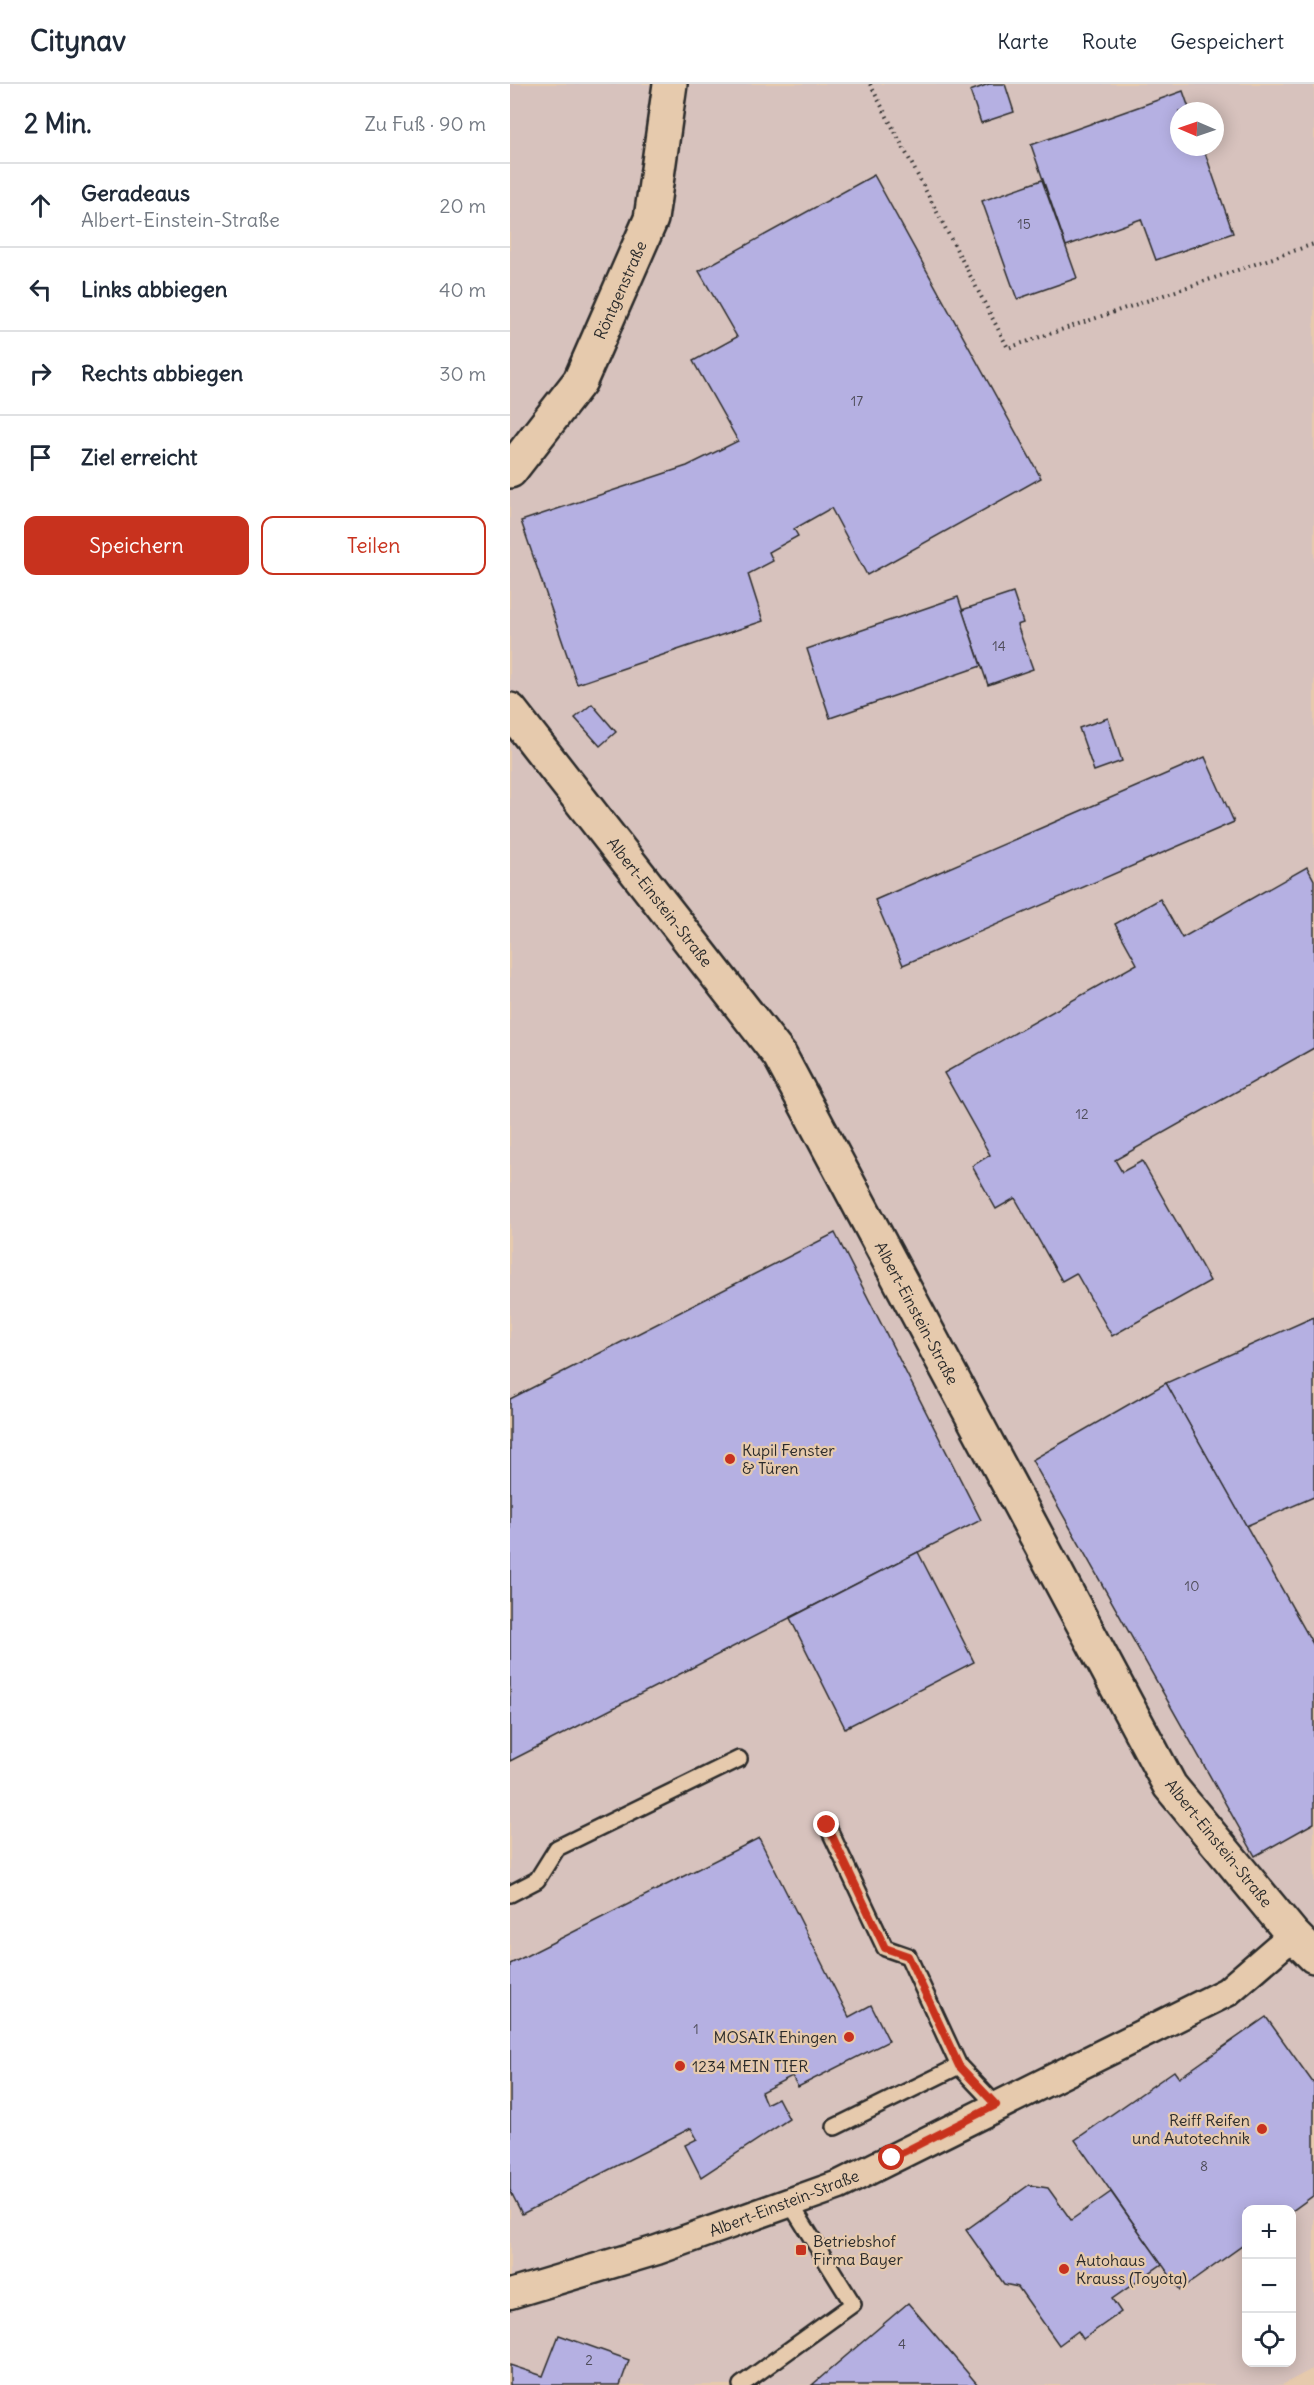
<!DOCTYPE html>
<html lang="de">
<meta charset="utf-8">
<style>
:root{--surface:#fff;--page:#f2f2f3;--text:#1f2937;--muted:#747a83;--line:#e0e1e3;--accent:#c8321e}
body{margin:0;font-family:Delius,sans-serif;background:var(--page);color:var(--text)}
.controls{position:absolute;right:18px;bottom:18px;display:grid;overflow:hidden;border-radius:12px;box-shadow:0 3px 15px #0003}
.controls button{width:54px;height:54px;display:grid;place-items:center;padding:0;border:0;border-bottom:2px solid var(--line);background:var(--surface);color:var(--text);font:30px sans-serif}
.compass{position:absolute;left:660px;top:18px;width:54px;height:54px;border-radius:50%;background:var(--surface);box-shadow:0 3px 15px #0003;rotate:272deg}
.stop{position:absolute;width:18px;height:18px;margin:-14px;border:4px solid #c8321e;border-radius:50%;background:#fff}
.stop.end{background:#c8321e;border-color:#fff;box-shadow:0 2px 6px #0008}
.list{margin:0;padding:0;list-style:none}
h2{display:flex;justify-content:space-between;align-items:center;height:78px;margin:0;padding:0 24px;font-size:26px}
h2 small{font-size:20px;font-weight:400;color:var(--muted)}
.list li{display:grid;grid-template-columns:39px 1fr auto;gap:18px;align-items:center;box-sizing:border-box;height:84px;padding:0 24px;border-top:2px solid var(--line)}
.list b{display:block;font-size:22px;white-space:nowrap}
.list p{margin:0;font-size:20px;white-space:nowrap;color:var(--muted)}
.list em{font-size:20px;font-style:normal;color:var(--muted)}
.actions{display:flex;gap:12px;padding:18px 24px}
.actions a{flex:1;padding:14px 0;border:2px solid var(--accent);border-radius:12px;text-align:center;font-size:21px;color:var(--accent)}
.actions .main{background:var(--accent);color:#fff}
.icon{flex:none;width:33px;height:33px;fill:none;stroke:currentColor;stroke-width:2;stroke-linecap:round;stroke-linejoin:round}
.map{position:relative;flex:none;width:804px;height:2301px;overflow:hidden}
header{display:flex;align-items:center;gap:36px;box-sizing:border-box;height:84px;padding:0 30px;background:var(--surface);border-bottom:2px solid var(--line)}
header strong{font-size:28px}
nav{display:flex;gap:33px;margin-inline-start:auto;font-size:21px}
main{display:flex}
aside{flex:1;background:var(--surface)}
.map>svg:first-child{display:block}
.built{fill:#d7c2bd;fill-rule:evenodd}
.building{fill:#b5b0e2;stroke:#2b2b2b;stroke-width:1.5}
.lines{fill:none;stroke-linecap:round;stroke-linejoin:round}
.service-casing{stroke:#2b2b2b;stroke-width:20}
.minor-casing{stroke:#2b2b2b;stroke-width:33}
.tertiary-casing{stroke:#2b2b2b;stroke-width:38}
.path{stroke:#2b2b2b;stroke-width:4;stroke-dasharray:1.5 4.5;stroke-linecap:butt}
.service{stroke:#e6caad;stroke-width:15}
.minor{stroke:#e6caad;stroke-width:28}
.tertiary{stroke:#e6caad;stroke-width:33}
.route{stroke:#c8321e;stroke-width:8}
.poi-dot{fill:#c8321e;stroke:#e6caad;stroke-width:2}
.labels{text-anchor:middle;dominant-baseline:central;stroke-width:4.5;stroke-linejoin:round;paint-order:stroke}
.number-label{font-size:14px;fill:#4e4c59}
.street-label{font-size:16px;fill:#2b2b2b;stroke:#e6caad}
.poi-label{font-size:16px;fill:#2b2b2b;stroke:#e6caad;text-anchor:start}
</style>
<header>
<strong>Citynav</strong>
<nav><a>Karte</a><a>Route</a><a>Gespeichert</a></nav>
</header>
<main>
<aside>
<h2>2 Min.<small>Zu Fuß · 90 m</small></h2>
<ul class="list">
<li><svg class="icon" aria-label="ahead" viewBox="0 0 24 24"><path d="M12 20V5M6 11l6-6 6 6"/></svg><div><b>Geradeaus</b><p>Albert-Einstein-Straße</p></div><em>20 m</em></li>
<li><svg class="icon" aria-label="left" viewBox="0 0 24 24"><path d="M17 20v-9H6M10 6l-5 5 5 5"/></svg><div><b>Links abbiegen</b></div><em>40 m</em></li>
<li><svg class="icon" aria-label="right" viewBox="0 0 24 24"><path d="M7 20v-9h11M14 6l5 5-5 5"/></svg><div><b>Rechts abbiegen</b></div><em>30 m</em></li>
<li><svg class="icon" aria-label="arrive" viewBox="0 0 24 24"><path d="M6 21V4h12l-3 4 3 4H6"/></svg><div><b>Ziel erreicht</b></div></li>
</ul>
<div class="actions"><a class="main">Speichern</a><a>Teilen</a></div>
</aside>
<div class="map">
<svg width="804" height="2301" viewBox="0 0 804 2301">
<rect width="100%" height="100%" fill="#e6caad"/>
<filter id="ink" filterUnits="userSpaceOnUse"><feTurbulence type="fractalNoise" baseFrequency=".0167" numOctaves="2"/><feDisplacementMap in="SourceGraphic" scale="12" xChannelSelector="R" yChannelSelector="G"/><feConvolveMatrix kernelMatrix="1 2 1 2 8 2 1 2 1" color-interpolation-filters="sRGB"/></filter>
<g filter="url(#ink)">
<path class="built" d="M0,0H804V2284L772,2301H0ZM669,27H705V63H669ZM736,2126H782V2278H736Z"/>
<g class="building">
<path d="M479,0H495L504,28L471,39L460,7Z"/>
<path d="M673,7L680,27H669V63H693L723,149L646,176L631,135L556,162L521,61Z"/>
<path d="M364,91L531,394L357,491L321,424L284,445L288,452L259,468L263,477L238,490L253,537L67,600L11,437L177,382L228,357L183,277L227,253L189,187Z"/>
<path d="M532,96L567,194L507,215L472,117Z"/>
<path d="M503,509L513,539L507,541L523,585L478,601L452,526Z"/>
<path d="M448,513L471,582L320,634L297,565Z"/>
<path d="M82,620L106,648L90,662L65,634Z"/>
<path d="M598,634L612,677L584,687L569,644Z"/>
<path d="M695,673L724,738L393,881L365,816Z"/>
<path d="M797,783L804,796V964L605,1076L612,1088L632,1077L700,1197L602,1252L566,1189L552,1197L505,1114L486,1125L462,1082L480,1071L434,989L627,880L605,840L650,815L672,854Z"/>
<path d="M325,1149L471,1436L0,1677V1315Z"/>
<path d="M804,1233V1413L736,1442L656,1299Z"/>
<path d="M656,1299L804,1562V1739L745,1772L522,1376Z"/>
<path d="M408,1468L464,1578L335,1644L280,1534Z"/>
<path d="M249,1754L339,1933L361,1921L379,1957L288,2003L282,1992L251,2008L256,2020L268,2014L279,2035L191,2093L175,2061L187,2055L181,2044L12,2130L0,2106V1880Z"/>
<path d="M756,1933L804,2000V2111L782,2127V2126H736V2159L670,2206L565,2056L664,1987L669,1994Z"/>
<path d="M519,2101L538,2104L561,2136L601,2108L652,2180L602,2215L611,2228L573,2255L568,2247L549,2261L508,2203L494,2200L456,2146Z"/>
<path d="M398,2219L468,2301H302Z"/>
<path d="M49,2251L119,2276L110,2301H0V2281L33,2292Z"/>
</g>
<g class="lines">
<defs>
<g id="service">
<path d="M317,1741L375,1864L398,1872L449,1982L486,2021"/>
<path d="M0,1810L27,1796L47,1764L229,1675"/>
<path d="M325,2043L449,1982"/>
<path d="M231,2301L343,2220L280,2119"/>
</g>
<path id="minor" d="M0,2210L147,2166L329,2101L717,1908L783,1851"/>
<g id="tertiary">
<path d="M0,387L70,297L141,135L160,0"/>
<path d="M0,626L270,972L660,1702L783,1851L804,1872"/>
</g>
</defs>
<use href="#service" class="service-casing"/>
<use href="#minor" class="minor-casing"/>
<use href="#tertiary" class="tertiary-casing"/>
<path class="path" d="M360,0L498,264L804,160"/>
<use href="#service" class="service"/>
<use href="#minor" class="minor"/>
<use href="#tertiary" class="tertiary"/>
</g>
</g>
<g class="lines" filter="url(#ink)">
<path class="route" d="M317,1741L375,1864L398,1872L449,1982L486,2021L382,2074"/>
</g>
<g class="poi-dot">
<circle cx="220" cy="1375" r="6"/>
<circle cx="339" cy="1953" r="6"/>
<circle cx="170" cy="1982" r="6"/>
<circle cx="752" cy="2045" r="6"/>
<rect x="285" y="2160" width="12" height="12" rx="3"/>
<circle cx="554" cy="2185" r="6"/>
</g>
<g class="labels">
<g class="number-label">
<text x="514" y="140">15</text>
<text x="347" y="317">17</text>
<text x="489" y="562">14</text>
<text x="572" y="1030">12</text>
<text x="682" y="1502">10</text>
<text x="186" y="1945">1</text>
<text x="694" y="2082">8</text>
<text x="392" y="2260">4</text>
<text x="79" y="2276">2</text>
</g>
<g class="street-label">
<text transform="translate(110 206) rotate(-66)">Röntgenstraße</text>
<text transform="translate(150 818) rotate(52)">Albert-Einstein-Straße</text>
<text transform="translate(407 1229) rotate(62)">Albert-Einstein-Straße</text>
<text transform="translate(709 1759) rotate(51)">Albert-Einstein-Straße</text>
<text transform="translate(274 2119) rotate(-21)">Albert-Einstein-Straße</text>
</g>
<g class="poi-label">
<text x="232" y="1366">Kupil Fenster<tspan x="232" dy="18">&amp; Türen</tspan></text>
<text x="327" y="1953" text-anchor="end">MOSAIK Ehingen</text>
<text x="182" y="1982">1234 MEIN TIER</text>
<text x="740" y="2036" text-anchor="end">Reiff Reifen<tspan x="740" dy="18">und Autotechnik</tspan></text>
<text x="303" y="2157">Betriebshof<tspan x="303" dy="18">Firma Bayer</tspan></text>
<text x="566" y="2176">Autohaus<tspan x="566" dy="18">Krauss (Toyota)</tspan></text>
</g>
</g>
</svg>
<div class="controls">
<button>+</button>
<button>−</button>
<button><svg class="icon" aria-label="locate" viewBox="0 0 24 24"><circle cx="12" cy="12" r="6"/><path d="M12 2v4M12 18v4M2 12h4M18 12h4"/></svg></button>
</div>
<svg class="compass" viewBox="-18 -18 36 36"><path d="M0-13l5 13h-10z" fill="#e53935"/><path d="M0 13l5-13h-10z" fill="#747a83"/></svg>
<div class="stop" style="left:382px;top:2074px"></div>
<div class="stop end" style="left:317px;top:1741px"></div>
</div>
</main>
